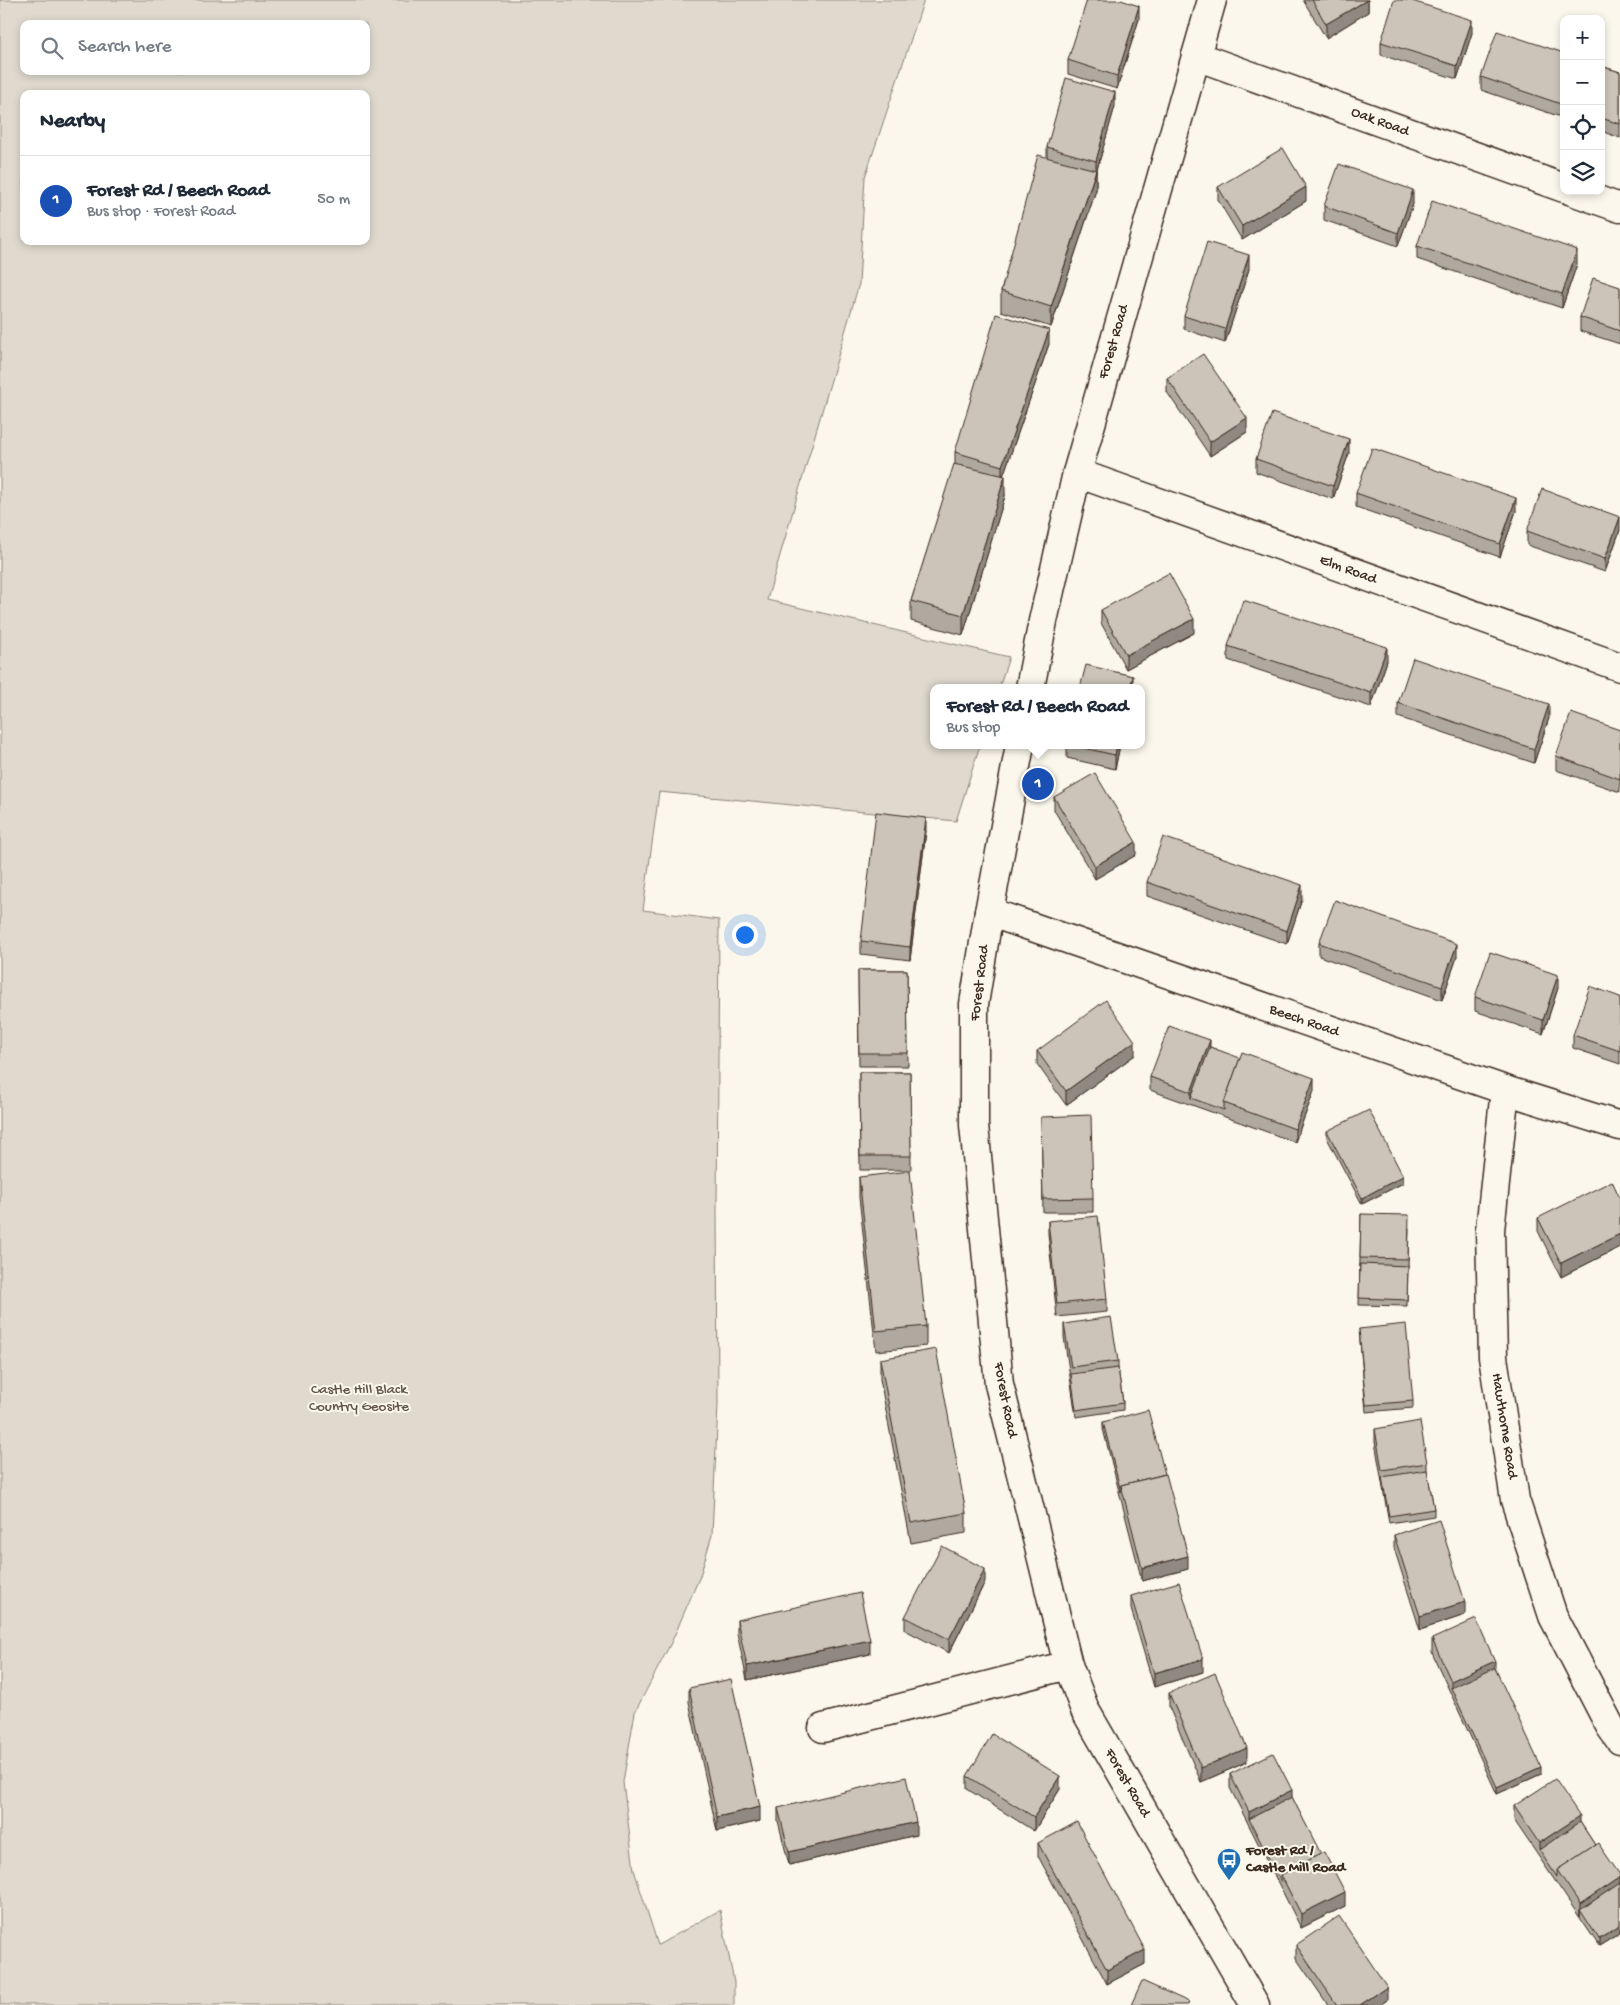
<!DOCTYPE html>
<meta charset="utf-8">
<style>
:root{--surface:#fff;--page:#f2f2f3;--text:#1f2937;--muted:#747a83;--line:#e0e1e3;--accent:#2563eb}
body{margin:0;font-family:"Gochi Hand",sans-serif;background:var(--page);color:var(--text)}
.controls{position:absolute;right:15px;top:15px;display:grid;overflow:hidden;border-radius:10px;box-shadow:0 2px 8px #0003}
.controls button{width:45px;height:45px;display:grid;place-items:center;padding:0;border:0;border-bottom:1px solid var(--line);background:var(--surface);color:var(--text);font:25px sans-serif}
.you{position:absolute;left:744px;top:934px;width:18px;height:18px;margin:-12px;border:4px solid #fff;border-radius:50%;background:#1a73e8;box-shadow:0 0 0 8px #1a73e833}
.badge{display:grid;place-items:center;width:32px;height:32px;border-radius:50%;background:var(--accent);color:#fff;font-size:16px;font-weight:700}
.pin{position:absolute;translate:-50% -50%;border:2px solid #fff;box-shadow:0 1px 5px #0006}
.popup{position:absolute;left:930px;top:684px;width:215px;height:65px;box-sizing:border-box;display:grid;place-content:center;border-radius:10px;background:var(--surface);filter:drop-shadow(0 1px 4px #0005);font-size:16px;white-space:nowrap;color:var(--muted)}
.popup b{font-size:19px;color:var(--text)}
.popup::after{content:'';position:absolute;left:50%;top:100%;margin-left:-10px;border:10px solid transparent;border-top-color:var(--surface)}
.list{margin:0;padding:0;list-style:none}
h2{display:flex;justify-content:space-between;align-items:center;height:65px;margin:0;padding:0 20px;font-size:21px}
h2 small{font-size:16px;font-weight:400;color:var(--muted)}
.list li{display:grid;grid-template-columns:32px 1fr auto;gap:15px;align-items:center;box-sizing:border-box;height:90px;padding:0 20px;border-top:1px solid var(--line)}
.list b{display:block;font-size:19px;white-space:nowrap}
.list p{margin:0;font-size:16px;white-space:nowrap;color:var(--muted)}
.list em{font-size:16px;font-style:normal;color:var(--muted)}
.icon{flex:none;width:28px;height:28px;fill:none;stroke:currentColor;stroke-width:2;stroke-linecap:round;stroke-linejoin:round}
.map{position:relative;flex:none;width:1620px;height:2005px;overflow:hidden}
.search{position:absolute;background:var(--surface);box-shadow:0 2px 8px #0003;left:20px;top:20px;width:350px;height:55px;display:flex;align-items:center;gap:12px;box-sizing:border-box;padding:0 18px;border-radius:10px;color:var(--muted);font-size:19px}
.panel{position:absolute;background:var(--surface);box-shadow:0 2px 8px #0003;left:20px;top:90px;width:350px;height:155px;border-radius:10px}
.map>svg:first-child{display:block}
.green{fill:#dfd9ce;stroke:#8d8276;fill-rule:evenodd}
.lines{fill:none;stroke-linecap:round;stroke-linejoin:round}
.minor-casing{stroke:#3b2a1e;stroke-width:31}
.minor{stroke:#fbf7ec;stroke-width:28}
.wall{fill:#afa99f;stroke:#3b2a1e}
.shaded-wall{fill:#8f8982;stroke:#3b2a1e}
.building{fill:#ccc4b9;stroke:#3b2a1e}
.labels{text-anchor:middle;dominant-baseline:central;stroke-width:4;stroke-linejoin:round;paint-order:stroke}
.street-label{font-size:15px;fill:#3b2a1e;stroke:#fbf7ec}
.park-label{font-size:15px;fill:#64564a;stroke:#fbf7ec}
.poi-label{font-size:15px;font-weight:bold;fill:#3b2a1e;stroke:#fbf7ec;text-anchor:start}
</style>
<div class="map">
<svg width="1620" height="2005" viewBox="0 0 1620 2005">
<rect width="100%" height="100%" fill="#fbf7ec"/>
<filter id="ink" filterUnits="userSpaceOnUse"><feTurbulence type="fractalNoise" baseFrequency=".02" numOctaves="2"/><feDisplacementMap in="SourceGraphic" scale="10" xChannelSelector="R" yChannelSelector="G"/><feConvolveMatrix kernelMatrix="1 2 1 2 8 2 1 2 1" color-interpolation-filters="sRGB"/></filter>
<g filter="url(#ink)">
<path class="green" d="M0,0H924L865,177L859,284L767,600L1009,657L999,688H934V745H980L956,821L659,792L643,910L719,920L717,1208L718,1405L712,1535L700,1576L672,1641L635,1712L623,1782L634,1870L658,1945L720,1910L734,1982V2005H0ZM24,24H366V71H24ZM24,94H366V241H24Z"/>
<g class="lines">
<defs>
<g id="minor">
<path d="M1196,56L1564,188"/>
<path d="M1572,191L1620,208"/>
<path d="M1077,473L1620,667"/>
<path d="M1030,688L1043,621L1077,473L1212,0"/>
<path d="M1020,745L989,912L974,1004V1125L999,1384L1068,1665L1085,1710L1255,2005"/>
<path d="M989,912L1505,1090L1620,1126"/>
<path d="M1505,1090L1490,1230L1493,1357L1515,1500L1553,1616L1610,1726L1620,1740"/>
<path d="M823,1728L1068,1665"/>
</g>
</defs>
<use href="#minor" class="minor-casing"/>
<use href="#minor" class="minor"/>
</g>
<g class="wall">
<path d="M1303,0H1368V12L1326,38Z"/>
<path d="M1139,19L1117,89L1068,74V60Z"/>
<path d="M1472,33L1457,79L1381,55V42Z"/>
<path d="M1564,53V118L1481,90V77Z"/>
<path d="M1601,66L1620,72V138L1601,131Z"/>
<path d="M1115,106L1096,173V190L1051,327L1001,311V291L1047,157V147Z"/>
<path d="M1218,187L1306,201L1242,240L1218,200Z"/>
<path d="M1413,204L1398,246L1324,220V206Z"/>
<path d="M1417,246L1577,264L1562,308L1417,259Z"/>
<path d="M1249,269L1225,343L1184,329V316Z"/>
<path d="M1620,287V344L1580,331V317Z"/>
<path d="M1049,344L1003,476L1005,496L963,635L911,621V601L955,464V452Z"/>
<path d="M1167,378L1247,432L1210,456L1167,392Z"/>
<path d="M1349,453L1333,499L1256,472V459Z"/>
<path d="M1356,493L1516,511L1500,557L1356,507Z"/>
<path d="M1620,530L1605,572L1527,545V531Z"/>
<path d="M1101,610L1194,633L1126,669L1101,623Z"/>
<path d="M1228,646L1387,661L1371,707L1228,660Z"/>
<path d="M1398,703L1549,718L1534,763L1398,717Z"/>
<path d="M1620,730V792L1556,770V756Z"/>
<path d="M1067,745H1120L1115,769L1067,758Z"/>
<path d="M1054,797L1136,855L1095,879L1054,810Z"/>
<path d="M926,831L910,960L861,954V941Z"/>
<path d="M1147,882L1302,899L1287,944L1147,896Z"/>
<path d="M1319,943L1457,957L1442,1000L1319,956Z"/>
<path d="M858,970H907L908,1066H859Z"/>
<path d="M1558,988L1543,1034L1475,1011V997Z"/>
<path d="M1620,997V1064L1573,1048V1035Z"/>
<path d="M1210,1047L1314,1091L1295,1142L1150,1090V1077Z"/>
<path d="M1037,1051L1135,1055L1066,1105L1037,1064Z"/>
<path d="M859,1072H910L911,1170H860Z"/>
<path d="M1041,1117L1093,1198V1212H1043Z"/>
<path d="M1327,1131L1403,1183L1362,1204L1327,1138Z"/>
<path d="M859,1177L926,1326V1346L876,1351L859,1197Z"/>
<path d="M1620,1198V1247L1561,1277L1538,1231V1218Z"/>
<path d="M1361,1214L1409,1228L1407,1306L1359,1305Z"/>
<path d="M1048,1221L1107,1299V1312L1057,1317L1048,1234Z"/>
<path d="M1064,1324L1118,1361V1368L1123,1403V1410L1076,1417L1064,1337Z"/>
<path d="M1359,1329L1413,1401V1408L1366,1412Z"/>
<path d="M880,1359L966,1513V1533L911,1543L880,1379Z"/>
<path d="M1103,1422L1188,1569L1142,1581L1103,1429Z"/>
<path d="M1375,1429L1427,1463V1470L1434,1509V1516L1389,1523L1375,1442Z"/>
<path d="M1394,1535L1465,1615L1420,1630L1394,1548Z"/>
<path d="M985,1582L949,1653L905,1630V1617Z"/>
<path d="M1131,1596L1203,1672L1154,1687L1131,1609Z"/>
<path d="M737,1620L870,1654L747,1680L737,1633Z"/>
<path d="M1432,1639L1495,1668L1541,1774L1497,1794L1432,1653Z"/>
<path d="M689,1688L760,1821L717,1831L689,1702Z"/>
<path d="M1169,1693L1247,1762L1201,1782L1169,1707Z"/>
<path d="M1230,1774L1292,1797L1345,1906L1301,1928L1230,1788Z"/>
<path d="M967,1776L1060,1789L1034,1831L967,1789Z"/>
<path d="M1514,1806L1580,1822L1595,1845L1620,1875V1933L1599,1946L1514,1820Z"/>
<path d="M778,1808L916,1835L789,1865L778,1821Z"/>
<path d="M1038,1843L1145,1964L1107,1984L1038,1856Z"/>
<path d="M1296,1945L1387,2000L1380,2005H1328L1296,1958Z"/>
</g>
<g class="shaded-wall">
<path d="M1367,0H1368V12L1326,38V24Z"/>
<path d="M1139,6V19L1117,89V76Z"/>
<path d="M1472,20V33L1457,79V66Z"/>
<path d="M1115,92V106L1096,173V190L1051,327V307L1096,171V161Z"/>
<path d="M1306,187V201L1242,240V226Z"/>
<path d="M1413,190V204L1398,246V233Z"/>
<path d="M1577,250V264L1562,308V294Z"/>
<path d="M1249,255V269L1225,343V329Z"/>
<path d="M1049,330V344L1002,479V466Z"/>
<path d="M1247,418V432L1210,456V442Z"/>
<path d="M1349,439V453L1333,499V486Z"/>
<path d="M1005,476V496L963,635V615Z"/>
<path d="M1516,498V511L1500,557V544Z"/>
<path d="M1620,517V530L1605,572V559Z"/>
<path d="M1194,619V633L1126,669V655Z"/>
<path d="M1387,647V661L1371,707V693Z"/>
<path d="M1133,676V688H1130Z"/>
<path d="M1549,704V718L1534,763V749Z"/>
<path d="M1117,745H1120L1115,769V755Z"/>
<path d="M926,818V831L910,960V947Z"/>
<path d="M1136,842V855L1095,879V866Z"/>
<path d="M1302,885V899L1287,944V931Z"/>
<path d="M1457,944V957L1442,1000V986Z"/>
<path d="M1558,975V988L1543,1034V1020Z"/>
<path d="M1210,1040V1054L1191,1098V1092Z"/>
<path d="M1135,1041V1055L1066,1105V1091Z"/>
<path d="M1314,1078V1091L1295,1142V1129Z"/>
<path d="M1403,1176V1183L1362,1204V1198Z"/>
<path d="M1620,1234V1247L1561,1277V1263Z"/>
<path d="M1188,1556V1569L1142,1581V1568Z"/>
<path d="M985,1569V1582L949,1653V1639Z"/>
<path d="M1465,1602V1615L1420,1630V1616Z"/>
<path d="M870,1640V1654L747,1680V1666Z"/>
<path d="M1203,1659V1672L1154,1687V1673Z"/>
<path d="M1495,1661V1675L1451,1688V1681Z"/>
<path d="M1247,1748V1762L1201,1782V1768Z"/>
<path d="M1541,1767V1774L1497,1794V1787Z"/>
<path d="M1060,1776V1789L1034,1831V1817Z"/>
<path d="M1292,1790V1803L1249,1819V1812Z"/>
<path d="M760,1807V1821L717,1831V1817Z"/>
<path d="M1580,1816V1829L1539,1850V1843Z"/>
<path d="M916,1822V1835L789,1865V1852Z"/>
<path d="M1620,1877V1890L1580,1910V1917V1904Z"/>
<path d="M1345,1892V1906L1301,1928V1914Z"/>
<path d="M1620,1926V1933L1599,1946V1939Z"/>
<path d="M1145,1950V1964L1107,1984V1970Z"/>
<path d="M1387,1987V2000L1380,2005H1360Z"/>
</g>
<g class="building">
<path d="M1087,0H1121L1139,6L1117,76L1068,60Z"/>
<path d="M1312,0H1367L1326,24Z"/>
<path d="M1394,0H1409L1472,20L1457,66L1381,42Z"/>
<path d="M1497,31L1564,53V105L1481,77Z"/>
<path d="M1601,66L1620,72V124L1601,118Z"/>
<path d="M1066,78L1115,92L1096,161L1047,147Z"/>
<path d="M1283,148L1306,187L1242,226L1218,187Z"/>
<path d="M1038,155L1096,170L1051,307L1001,291Z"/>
<path d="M1339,164L1413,190L1398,233L1324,206Z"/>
<path d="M1432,201L1577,250L1562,294L1417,246Z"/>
<path d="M1207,242L1249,255L1225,329L1184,316Z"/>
<path d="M1593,278L1620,287V331L1580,317Z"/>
<path d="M996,314L1049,330L1002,466L955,452Z"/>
<path d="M1203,354L1247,418L1210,442L1167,378Z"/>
<path d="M1272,413L1349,439L1333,486L1256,459Z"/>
<path d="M1372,448L1516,498L1500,544L1356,493Z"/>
<path d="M954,464L1005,476L963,615L911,601Z"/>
<path d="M1542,489L1620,517L1605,559L1527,531Z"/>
<path d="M1169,573L1194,619L1126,655L1101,610Z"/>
<path d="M1243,600L1387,647L1371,693L1228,646Z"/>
<path d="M1413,658L1549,704L1534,749L1398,703Z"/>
<path d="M1086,665L1133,676L1130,688H1080Z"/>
<path d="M1571,713L1620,730V779L1556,756Z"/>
<path d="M1070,745H1117L1115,755Z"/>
<path d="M1095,773L1136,842L1095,866L1054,797Z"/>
<path d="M876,812L926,818L910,947L861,941Z"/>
<path d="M1163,837L1302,885L1287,931L1147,882Z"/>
<path d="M1335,900L1457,944L1442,986L1319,943Z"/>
<path d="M1490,952L1558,975L1543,1020L1475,997Z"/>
<path d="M858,970H907L908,1053H859Z"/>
<path d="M1590,986L1620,997V1051L1573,1035Z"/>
<path d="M1106,1000L1135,1041L1066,1091L1037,1051Z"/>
<path d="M1169,1026L1210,1040L1191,1092L1150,1077Z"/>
<path d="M1210,1047L1240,1058L1224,1103V1110L1191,1098Z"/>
<path d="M1242,1052L1314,1078L1295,1129L1224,1103Z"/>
<path d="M859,1072H910L911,1156H860Z"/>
<path d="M1369,1110L1403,1176L1362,1198L1327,1131Z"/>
<path d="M1091,1115L1093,1198L1043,1199L1041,1117Z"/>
<path d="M910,1171L926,1326L876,1331L859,1177Z"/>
<path d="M1612,1181L1620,1198V1234L1561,1263L1538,1218Z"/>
<path d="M1361,1214L1409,1215L1408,1259L1360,1258Z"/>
<path d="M1098,1216L1107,1299L1057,1304L1048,1221Z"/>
<path d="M1360,1264L1408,1266L1407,1300L1359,1298Z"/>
<path d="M1111,1317L1118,1361L1071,1367L1064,1324Z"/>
<path d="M1406,1324L1413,1401L1366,1405L1359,1329Z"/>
<path d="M936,1349L966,1513L911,1523L880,1359Z"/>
<path d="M1118,1368L1123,1403L1076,1410L1071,1374Z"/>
<path d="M1148,1410L1165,1474L1121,1485V1492L1103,1422Z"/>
<path d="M1420,1421L1427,1463L1382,1470L1375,1429Z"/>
<path d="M1427,1470L1434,1509L1389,1516L1382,1477Z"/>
<path d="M1166,1474L1188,1556L1142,1568L1121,1485Z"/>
<path d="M1439,1520L1465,1602L1420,1616L1394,1535Z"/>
<path d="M942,1546L985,1569L949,1639L905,1617Z"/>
<path d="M1179,1582L1203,1659L1154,1673L1131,1596Z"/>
<path d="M860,1593L870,1640L747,1666L737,1620Z"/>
<path d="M1476,1619L1495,1661L1451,1681L1432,1639Z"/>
<path d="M1495,1668L1541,1767L1497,1787L1451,1688Z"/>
<path d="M1215,1673L1247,1748L1201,1768L1169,1693Z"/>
<path d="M731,1679L760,1807L717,1817L689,1688Z"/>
<path d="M992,1734L1060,1776L1034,1817L967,1776Z"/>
<path d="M1273,1753L1292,1790L1249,1812L1230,1774Z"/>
<path d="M906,1777L916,1822L789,1852L778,1808Z"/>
<path d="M1555,1779L1580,1816L1539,1843L1514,1806Z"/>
<path d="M1292,1797L1321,1854L1281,1875V1882L1249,1819Z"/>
<path d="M1077,1822L1145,1950L1107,1970L1038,1843Z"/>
<path d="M1580,1822L1595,1845L1557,1870V1877L1539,1850Z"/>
<path d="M1598,1843L1620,1875V1877L1580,1904L1557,1870Z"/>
<path d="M1324,1852L1345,1892L1301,1914L1281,1875Z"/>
<path d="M1620,1883V1926L1599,1939L1580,1910Z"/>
<path d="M1339,1916L1387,1987L1360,2005H1337L1296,1945Z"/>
<path d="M1142,1981L1189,2002L1188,2005H1131Z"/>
</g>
</g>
<defs>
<symbol id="bus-pin" viewBox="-11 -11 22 30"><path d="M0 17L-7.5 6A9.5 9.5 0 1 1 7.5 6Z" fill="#1f6fb2" stroke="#fbf7ec"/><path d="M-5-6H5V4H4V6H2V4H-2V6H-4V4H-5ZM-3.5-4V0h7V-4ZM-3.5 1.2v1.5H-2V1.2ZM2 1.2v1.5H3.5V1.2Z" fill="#fff"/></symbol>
</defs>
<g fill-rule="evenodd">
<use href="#bus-pin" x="1215" y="1846" width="28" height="38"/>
</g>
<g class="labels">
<g class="street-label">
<text transform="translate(1380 122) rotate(20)">Oak Road</text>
<text transform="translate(1114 342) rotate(-74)">Forest Road</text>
<text transform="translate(1348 570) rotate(20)">Elm Road</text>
<text transform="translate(980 983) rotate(-83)">Forest Road</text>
<text transform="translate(1304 1021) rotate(19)">Beech Road</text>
<text transform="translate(1005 1400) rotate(79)">Forest Road</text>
<text transform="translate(1504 1426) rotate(81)">Hawthorne Road</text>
<text transform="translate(1127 1783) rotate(60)">Forest Road</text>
</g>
<g class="park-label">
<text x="359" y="1390">Castle Hill Black<tspan x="359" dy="17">Country Geosite</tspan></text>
</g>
<g class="poi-label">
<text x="1246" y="1851">Forest Rd /<tspan x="1246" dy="17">Castle Mill Road</tspan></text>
</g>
</g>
</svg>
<div class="controls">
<button>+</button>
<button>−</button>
<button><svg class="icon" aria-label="locate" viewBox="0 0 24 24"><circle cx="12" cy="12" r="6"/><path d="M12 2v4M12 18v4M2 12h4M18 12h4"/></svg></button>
<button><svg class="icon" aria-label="layers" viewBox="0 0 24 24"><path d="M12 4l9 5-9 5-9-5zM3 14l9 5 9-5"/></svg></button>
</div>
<div class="you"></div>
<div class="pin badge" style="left:1038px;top:784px;background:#1a4fb4">1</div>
<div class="popup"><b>Forest Rd / Beech Road</b>Bus stop</div>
<div class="search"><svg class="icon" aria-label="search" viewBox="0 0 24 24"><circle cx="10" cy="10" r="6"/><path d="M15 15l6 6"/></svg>Search here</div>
<section class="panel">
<h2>Nearby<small></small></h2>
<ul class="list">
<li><span class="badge" style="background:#1a4fb4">1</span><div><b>Forest Rd / Beech Road</b><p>Bus stop · Forest Road</p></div><em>50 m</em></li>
</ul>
</section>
</div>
